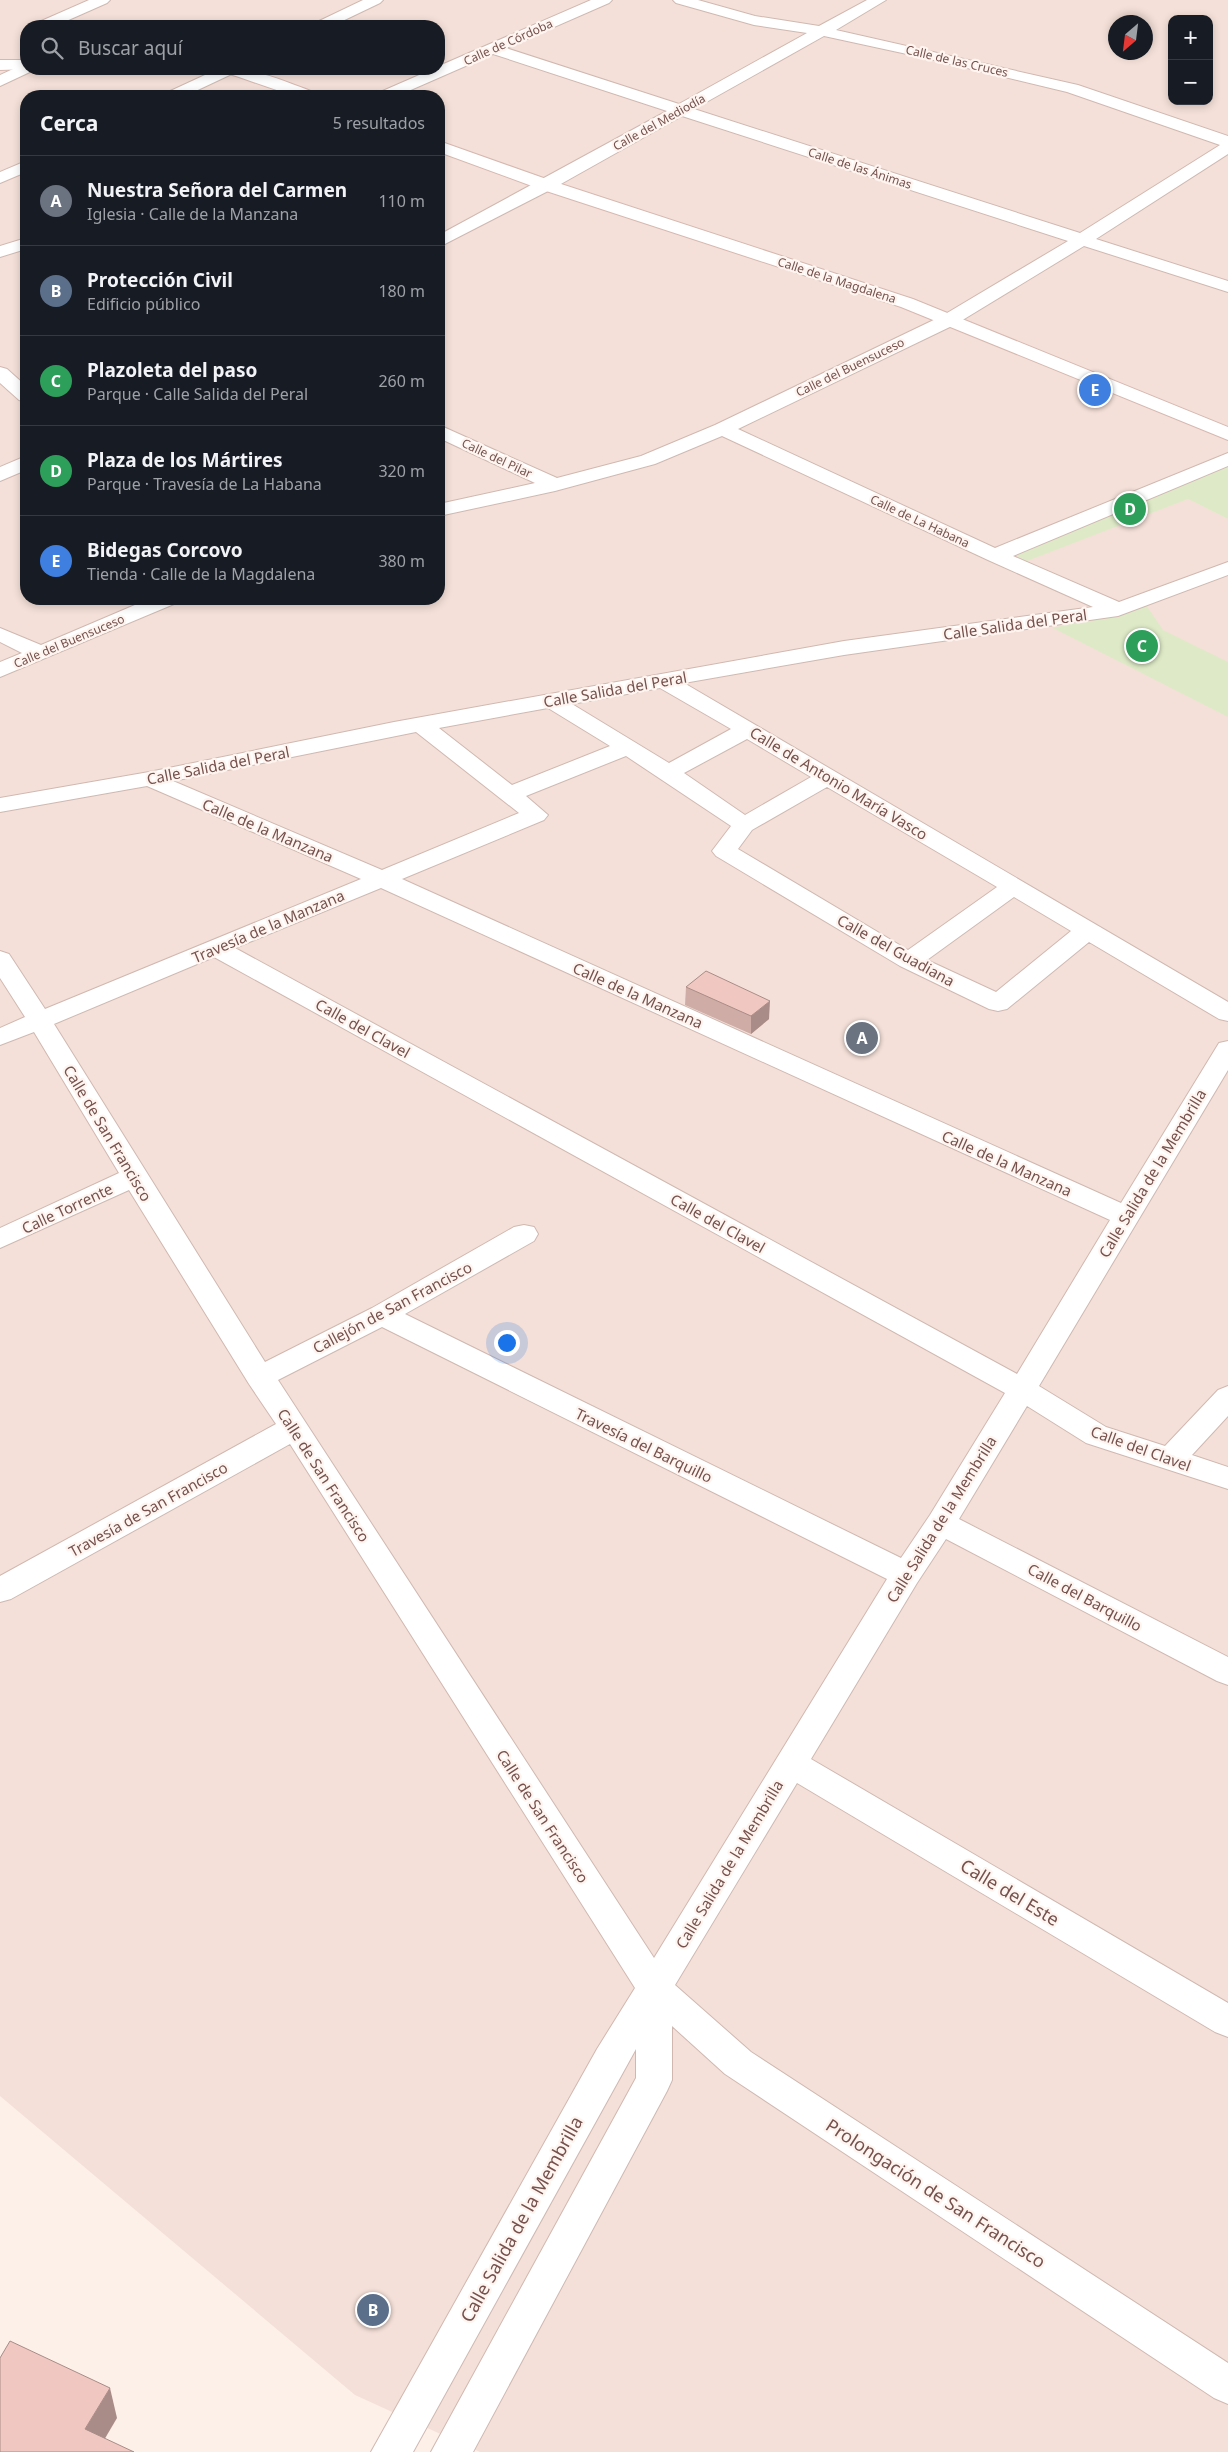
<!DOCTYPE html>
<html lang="es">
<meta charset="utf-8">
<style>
:root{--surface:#171b24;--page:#242831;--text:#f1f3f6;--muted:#9ea1a6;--line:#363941;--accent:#0f766e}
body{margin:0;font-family:"Noto Sans",sans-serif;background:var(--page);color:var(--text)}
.controls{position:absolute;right:15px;top:15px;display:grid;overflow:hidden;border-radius:10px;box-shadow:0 2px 8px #0003}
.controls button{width:45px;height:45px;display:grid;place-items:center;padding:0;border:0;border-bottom:1px solid var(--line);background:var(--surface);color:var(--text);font:25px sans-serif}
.compass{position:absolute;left:1108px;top:15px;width:45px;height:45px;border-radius:50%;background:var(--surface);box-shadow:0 2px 8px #0003;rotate:208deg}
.you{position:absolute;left:506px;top:1342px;width:18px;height:18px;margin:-12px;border:4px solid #fff;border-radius:50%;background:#1a73e8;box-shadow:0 0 0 8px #1a73e833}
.badge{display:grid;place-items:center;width:32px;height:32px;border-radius:50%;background:var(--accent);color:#fff;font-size:16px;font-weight:700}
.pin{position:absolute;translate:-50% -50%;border:2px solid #fff;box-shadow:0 1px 5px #0006}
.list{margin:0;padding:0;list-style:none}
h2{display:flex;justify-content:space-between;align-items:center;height:65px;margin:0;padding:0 20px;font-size:21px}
h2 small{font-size:16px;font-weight:400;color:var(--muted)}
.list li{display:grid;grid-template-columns:32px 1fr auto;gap:15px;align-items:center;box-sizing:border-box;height:90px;padding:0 20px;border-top:1px solid var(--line)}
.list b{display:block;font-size:19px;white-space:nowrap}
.list p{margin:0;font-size:16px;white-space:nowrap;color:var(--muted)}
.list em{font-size:16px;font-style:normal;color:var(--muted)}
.icon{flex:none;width:28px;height:28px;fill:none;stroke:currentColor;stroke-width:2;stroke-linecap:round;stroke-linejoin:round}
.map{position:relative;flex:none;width:1228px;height:2452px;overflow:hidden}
.search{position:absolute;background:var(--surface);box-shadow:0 2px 8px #0003;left:20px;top:20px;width:425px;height:55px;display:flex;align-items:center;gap:12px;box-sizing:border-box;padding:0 18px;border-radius:20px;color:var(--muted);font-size:19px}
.panel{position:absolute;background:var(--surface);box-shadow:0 2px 8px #0003;left:20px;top:90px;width:425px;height:515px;border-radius:20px}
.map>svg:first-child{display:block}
.residential{fill:#f4e0d8;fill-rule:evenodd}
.green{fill:#deeac7}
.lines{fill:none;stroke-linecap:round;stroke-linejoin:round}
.street-casing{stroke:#d0b8b1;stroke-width:2}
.secondary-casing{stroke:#d6b8b1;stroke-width:2}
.street{fill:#fff;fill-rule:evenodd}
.secondary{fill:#fff;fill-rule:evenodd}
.wall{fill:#cfaca6}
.shaded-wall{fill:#a98c87}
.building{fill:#f1c8c1;stroke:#a98c87}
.labels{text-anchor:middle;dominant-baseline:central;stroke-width:4.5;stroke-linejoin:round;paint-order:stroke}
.far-street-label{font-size:12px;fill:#76514d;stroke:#fff5f0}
.street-label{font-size:15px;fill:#76514d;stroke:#fff5f0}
.near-street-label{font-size:18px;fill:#76514d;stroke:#fff5f0}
</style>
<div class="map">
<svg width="1228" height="2452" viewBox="0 0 1228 2452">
<rect width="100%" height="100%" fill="#fcf0e9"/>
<path class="residential" d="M0,0H1228V2452H480L355,2395L0,2096ZM1172,19H1209V101H1172ZM1116,22H1146V52H1116ZM26,26H439V69H26ZM26,96H439V599H26Z"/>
<g class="green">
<path d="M1228,462V519L1188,499L1027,561L997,546Z"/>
<path d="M1146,605L1163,630L1228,662V717L1053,628Z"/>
</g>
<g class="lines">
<defs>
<g id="street">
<path d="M89,0H110L107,3L55,26L36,25L39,22Z"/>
<path d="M363,0H383L380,3L332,26H312L315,23Z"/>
<path d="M591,0H612L609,3L506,48L679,104L807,33L754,25L676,3L673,0H698L755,16L819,26L867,0H886L836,30L1078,85L1228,136V154L1096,239L1228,281V292L1084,246L956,324L738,429L995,548L1228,453V466L1013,556L1119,602L1228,562V575L1118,616L844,655L684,683L1228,1002V1021L1219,1019L1089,942L1007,1009L998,1011L989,1009L900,966L716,856L712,851L731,826L626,756L526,796L548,815L544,820L402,879L1121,1203L1219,1043L1228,1041V1070L1039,1386L1106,1427L1165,1446L1218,1390L1228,1386V1416L1192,1455L1228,1467V1489L1086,1443L1027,1406L959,1519L1228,1657V1685L1217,1681L946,1539L917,1583L811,1759L1228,2003V2037L1215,2032L797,1783L675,1985L751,2052L1228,2363V2404L1214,2398L725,2074L672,2026V2080L667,2091L473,2452H431L636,2078V2049L413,2452H371L597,2049L635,1988L290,1444L11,1599L0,1602V1576L276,1424L249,1384L129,1190L0,1248V1228L119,1173L34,1032L0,1045V1028L25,1017L0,978V951L9,954L45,1009L361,879L147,786L0,812V798L149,772L394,722L844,641L1093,607L988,560L722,436L655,464L555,491L439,516V504L535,483L439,438V425L557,478L641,456L715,425L942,316L1068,241L682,116L552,189L439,247V235L667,111L493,54L397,96H376L378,93L433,69H439V66ZM824,36L930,59L1067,92L1220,145L1080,233L694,109ZM660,688L731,729L669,763L572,704ZM548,708L610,746L512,785L439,728ZM416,732L519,813L382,870L173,781ZM747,739L811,777L745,815L684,773ZM827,787L997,887L908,950L738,849L752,830ZM381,888L1110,1220L1017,1374L235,948ZM1014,897L1071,931L996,992L927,960ZM214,957L1005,1393L930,1515L901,1558L405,1314L534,1241L538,1234L534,1227L524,1225L514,1227L372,1308L265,1362L54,1024ZM382,1327L887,1579L654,1958L278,1380Z"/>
<path d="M26,63V69H33L32,71L0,86V75Z"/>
<path d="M218,69H238L236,72L185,96H164L166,93Z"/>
<path d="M26,161V172L0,183V172Z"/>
<path d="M26,238V249L0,257V246Z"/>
<path d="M0,367L7,369L26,386V402L19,400L0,383Z"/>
<path d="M26,456V470L0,481V467Z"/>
<path d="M149,599H177L174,604L0,677V662L22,653L0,642V628L41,645Z"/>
</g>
<g id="secondary">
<path d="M0,60H26V69H30L0,70Z"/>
<path d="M220,69C254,67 284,81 316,93L318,96C285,98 254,80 222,72Z"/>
<path d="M439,141L552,181L913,299L1228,427V440L901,307L540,189L439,152Z"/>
</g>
</defs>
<use href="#street" class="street-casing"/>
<use href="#secondary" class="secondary-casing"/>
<use href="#street" class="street"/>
<use href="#secondary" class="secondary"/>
</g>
<path class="wall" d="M686,987L769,1019L751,1034L685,1005Z"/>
<g class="shaded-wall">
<path d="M770,1001L769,1019L751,1034V1016Z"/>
<path d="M110,2388L117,2418L97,2452L85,2429Z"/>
</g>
<g class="building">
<path d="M706,971L770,1001L751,1016L686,987Z"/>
<path d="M10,2341L110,2388L85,2429L134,2452H0V2358Z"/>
</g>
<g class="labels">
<g class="far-street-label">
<text transform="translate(508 42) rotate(-24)">Calle de Córdoba</text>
<text transform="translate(957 61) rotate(13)">Calle de las Cruces</text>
<text transform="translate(659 122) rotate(-29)">Calle del Mediodía</text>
<text transform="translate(860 168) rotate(18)">Calle de las Ánimas</text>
<text transform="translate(837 280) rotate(18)">Calle de la Magdalena</text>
<text transform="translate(850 367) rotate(-26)">Calle del Buensuceso</text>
<text transform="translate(497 458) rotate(25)">Calle del Pilar</text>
<text transform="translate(920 521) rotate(25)">Calle de La Habana</text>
<text transform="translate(69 641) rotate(-23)">Calle del Buensuceso</text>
</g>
<g class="street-label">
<text transform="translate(1015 624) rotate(-8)">Calle Salida del Peral</text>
<text transform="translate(615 689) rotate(-10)">Calle Salida del Peral</text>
<text transform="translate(218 765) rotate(-11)">Calle Salida del Peral</text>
<text transform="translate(839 783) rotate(31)">Calle de Antonio María Vasco</text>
<text transform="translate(268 830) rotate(23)">Calle de la Manzana</text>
<text transform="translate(268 926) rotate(-23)">Travesía de la Manzana</text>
<text transform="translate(896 950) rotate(29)">Calle del Guadiana</text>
<text transform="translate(638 995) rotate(24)">Calle de la Manzana</text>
<text transform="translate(363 1028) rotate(29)">Calle del Clavel</text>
<text transform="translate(108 1133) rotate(59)">Calle de San Francisco</text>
<text transform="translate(1007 1163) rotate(24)">Calle de la Manzana</text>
<text transform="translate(1152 1173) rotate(-59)">Calle Salida de la Membrilla</text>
<text transform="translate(67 1208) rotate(-25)">Calle Torrente</text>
<text transform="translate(718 1223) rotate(29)">Calle del Clavel</text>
<text transform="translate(392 1307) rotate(-28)">Callejón de San Francisco</text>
<text transform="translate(644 1445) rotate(26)">Travesía del Barquillo</text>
<text transform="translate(1141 1448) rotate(20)">Calle del Clavel</text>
<text transform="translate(324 1475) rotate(57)">Calle de San Francisco</text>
<text transform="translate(148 1509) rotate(-29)">Travesía de San Francisco</text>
<text transform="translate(941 1519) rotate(-58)">Calle Salida de la Membrilla</text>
<text transform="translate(1085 1597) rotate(28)">Calle del Barquillo</text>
<text transform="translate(543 1816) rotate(57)">Calle de San Francisco</text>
<text transform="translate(729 1864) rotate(-59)">Calle Salida de la Membrilla</text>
</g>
<g class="near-street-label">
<text transform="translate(1010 1892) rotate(31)">Calle del Este</text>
<text transform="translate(936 2193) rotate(33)">Prolongación de San Francisco</text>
<text transform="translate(521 2219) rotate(-61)">Calle Salida de la Membrilla</text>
</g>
</g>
</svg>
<div class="controls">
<button>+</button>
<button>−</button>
</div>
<svg class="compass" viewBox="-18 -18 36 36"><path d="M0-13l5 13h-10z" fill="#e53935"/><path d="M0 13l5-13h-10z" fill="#9ea1a6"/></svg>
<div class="you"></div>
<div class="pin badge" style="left:862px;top:1038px;background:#6b7280">A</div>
<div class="pin badge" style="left:373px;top:2310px;background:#5c6f8a">B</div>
<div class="pin badge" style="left:1142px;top:646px;background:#2e9e5b">C</div>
<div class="pin badge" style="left:1130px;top:509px;background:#2e9e5b">D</div>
<div class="pin badge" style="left:1095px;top:390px;background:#3f7fe0">E</div>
<div class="search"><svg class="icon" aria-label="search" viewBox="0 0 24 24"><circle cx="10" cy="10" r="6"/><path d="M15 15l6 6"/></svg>Buscar aquí</div>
<section class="panel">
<h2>Cerca<small>5 resultados</small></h2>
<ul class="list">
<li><span class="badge" style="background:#6b7280">A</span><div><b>Nuestra Señora del Carmen</b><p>Iglesia · Calle de la Manzana</p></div><em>110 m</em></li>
<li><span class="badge" style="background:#5c6f8a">B</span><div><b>Protección Civil</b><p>Edificio público</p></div><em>180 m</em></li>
<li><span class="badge" style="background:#2e9e5b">C</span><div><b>Plazoleta del paso</b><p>Parque · Calle Salida del Peral</p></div><em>260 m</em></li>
<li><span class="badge" style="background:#2e9e5b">D</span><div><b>Plaza de los Mártires</b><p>Parque · Travesía de La Habana</p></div><em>320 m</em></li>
<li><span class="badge" style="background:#3f7fe0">E</span><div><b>Bidegas Corcovo</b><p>Tienda · Calle de la Magdalena</p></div><em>380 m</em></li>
</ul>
</section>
</div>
